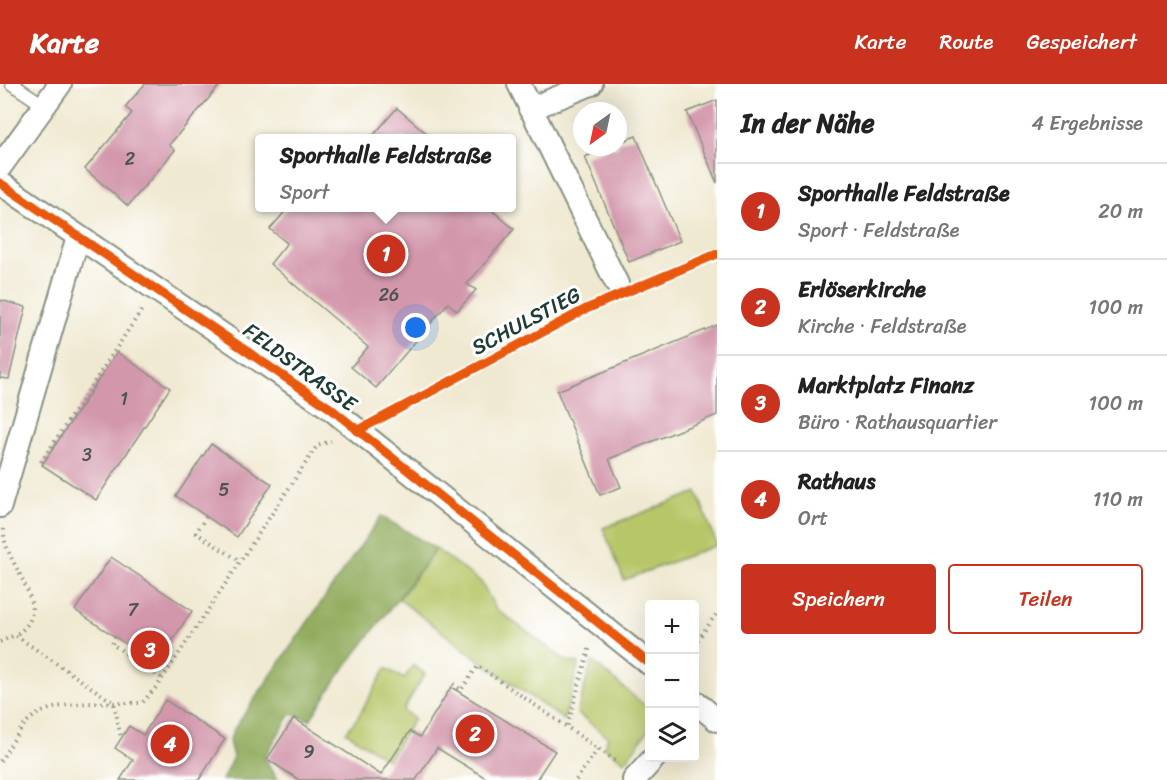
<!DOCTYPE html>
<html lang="de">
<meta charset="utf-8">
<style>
:root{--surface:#fff;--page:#f6f6f6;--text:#222;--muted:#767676;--line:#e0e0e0;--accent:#c8321e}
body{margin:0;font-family:Sriracha,sans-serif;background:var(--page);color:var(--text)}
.controls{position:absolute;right:18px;bottom:18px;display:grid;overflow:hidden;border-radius:6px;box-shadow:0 6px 24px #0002}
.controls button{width:54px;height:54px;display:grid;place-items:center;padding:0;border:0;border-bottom:2px solid var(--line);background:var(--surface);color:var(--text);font:30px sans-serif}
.compass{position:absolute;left:573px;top:18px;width:54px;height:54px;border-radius:50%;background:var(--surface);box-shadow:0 6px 24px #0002;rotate:213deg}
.you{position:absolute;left:416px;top:244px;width:21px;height:21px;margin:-15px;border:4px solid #fff;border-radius:50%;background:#1a73e8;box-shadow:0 0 0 9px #1a73e833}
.badge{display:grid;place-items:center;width:39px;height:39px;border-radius:50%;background:var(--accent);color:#fff;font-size:20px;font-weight:700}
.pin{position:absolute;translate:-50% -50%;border:3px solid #fff;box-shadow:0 2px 6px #0006}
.popup{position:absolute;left:255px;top:50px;width:261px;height:78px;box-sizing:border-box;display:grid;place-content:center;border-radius:6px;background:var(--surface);filter:drop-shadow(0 2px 4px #0005);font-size:20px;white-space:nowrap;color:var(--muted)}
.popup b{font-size:22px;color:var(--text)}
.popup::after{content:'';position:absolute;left:50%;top:100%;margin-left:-12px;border:12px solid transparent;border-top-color:var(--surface)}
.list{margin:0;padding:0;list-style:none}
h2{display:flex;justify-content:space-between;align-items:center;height:78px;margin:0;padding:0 24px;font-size:26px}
h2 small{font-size:20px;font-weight:400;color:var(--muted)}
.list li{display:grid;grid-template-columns:39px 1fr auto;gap:18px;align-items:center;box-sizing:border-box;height:96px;padding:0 24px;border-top:2px solid var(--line)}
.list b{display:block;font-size:22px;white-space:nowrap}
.list p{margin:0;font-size:20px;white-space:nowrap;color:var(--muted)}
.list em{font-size:20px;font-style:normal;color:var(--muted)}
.actions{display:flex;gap:12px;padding:18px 24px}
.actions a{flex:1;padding:14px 0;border:2px solid var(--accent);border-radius:6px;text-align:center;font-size:21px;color:var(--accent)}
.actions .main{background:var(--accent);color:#fff}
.icon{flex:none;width:33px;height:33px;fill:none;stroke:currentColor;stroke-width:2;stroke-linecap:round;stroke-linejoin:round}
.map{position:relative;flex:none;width:717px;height:696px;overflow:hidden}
header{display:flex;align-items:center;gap:36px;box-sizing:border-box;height:84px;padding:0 30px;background:var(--accent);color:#fff}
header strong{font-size:28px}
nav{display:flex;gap:33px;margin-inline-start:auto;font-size:21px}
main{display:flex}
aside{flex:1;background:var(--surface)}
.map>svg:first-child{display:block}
.green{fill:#b7c668;stroke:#6b824e;stroke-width:1.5}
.forest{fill:#91ab5c;stroke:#587448;stroke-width:1.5}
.building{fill:#d397ac}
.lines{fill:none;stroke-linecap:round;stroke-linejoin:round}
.service-casing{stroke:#889382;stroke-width:15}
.minor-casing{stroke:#889382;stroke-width:26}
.path{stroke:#889382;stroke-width:4;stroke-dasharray:1.5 4.5;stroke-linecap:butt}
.service{stroke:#fff;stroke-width:12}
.minor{stroke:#fff;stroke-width:22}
.cycleway-casing{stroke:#fff;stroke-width:13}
.cycleway{stroke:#e8590c;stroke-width:9}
.labels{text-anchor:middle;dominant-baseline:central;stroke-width:6;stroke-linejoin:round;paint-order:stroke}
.number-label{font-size:18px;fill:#4c5452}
.street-label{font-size:21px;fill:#1f3d34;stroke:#fff}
</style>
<header>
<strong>Karte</strong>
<nav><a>Karte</a><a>Route</a><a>Gespeichert</a></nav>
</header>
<main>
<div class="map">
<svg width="717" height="696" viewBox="0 0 717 696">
<rect width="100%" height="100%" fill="#fff"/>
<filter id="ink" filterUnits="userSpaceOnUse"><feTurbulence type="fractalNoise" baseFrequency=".0167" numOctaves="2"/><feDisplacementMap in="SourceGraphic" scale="12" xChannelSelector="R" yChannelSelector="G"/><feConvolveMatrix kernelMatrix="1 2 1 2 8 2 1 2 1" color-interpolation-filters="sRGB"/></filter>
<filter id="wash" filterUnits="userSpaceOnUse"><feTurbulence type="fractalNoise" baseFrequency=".008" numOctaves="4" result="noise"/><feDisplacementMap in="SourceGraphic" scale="24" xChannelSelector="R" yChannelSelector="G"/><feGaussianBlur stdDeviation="1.35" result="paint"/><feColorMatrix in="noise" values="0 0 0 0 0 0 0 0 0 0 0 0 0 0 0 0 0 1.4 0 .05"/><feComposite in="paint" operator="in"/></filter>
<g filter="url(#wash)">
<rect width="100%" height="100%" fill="#f0e9d1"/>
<g class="green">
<path d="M697,408L717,461L624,496L603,444Z"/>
<path d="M436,465L481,498L496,525L567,577L579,579L564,636L480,577L399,515Z"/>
<path d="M592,577L649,625V645L625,678L604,663L608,653L577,629Z"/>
<path d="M413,581L425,590L403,626L414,635L388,676L346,648L358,633L386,584L404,595Z"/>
</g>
<path class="forest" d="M381,432L436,465L339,591L310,636L291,630L264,673L278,696H222L233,673L229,657L234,645Z"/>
<g id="blocks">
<g class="building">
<path d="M145,0H221L169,61L175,66L128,122L85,85L132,29L125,23Z"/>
<path d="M717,16V99L687,28Z"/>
<path d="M397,24L432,54H371Z"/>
<path d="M636,52L680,157L629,178L585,73L609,63H618V59Z"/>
<path d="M289,123H488L514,145L467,200L476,206L457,227L448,219L376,304L351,283L368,263L270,180L287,159L270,145Z"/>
<path d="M0,216L26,223L9,295L0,294Z"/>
<path d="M717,241V331L609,375L621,403L600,411L557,307Z"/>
<path d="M117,268L170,304L96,416L42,381Z"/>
<path d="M211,360L272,400L237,453L176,412Z"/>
<path d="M111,473L192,527L156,580L75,526Z"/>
<path d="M451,603L555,667L536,696H489L437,664L416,696H299L267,675L294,634L381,691L410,647L420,653Z"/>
<path d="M165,616L225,655L199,696H120L133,676L115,664L129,642L143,651Z"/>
</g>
</g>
</g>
<g filter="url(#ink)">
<use href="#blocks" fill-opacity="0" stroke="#889382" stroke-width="1.5"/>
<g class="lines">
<defs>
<path id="service" d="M12,0L45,22"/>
<g id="minor">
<path d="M519,0L617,200"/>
<path d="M530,25L591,0"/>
<path d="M0,83L60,0"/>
<path d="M0,99L330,324L650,580"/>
<path d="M0,422L78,153"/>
<path d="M694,617L717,636"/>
<path d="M634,696L654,674"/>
</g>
</defs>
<use href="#service" class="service-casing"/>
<use href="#minor" class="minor-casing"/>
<g class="path">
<path d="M640,202L717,170"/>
<path d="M381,334L600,219"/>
<path d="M41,378L143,224"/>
<path d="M206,433L196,449L240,477"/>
<path d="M4,445C0,477 60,526 15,551"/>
<path d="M116,553L112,560L163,595"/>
<path d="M0,558L15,551L114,619L121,654"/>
<path d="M694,561L717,529"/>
<path d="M589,565L567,643L617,678"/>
<path d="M141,580L146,573"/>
<path d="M453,600L461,606L478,582L567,643"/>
<path d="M0,677C9,665 16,650 26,639C50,613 110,620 142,619L158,601L317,362L331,357"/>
<path d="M539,692L545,696"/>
<path d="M576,696L598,665"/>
</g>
<use href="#service" class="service"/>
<use href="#minor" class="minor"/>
<defs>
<g id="cycleway">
<path d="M0,99L330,324L650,580"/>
<path d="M357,347L586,225L717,170"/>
</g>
</defs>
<use href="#cycleway" class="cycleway-casing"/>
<use href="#cycleway" class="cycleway"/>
</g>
</g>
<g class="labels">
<g class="number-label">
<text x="130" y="75">2</text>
<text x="389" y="211">26</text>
<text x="124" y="315">1</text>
<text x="87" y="371">3</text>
<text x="224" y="406">5</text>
<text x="133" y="526">7</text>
<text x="309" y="668">9</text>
</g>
<g class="street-label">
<text transform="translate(526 237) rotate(-28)">SCHULSTIEG</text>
<text transform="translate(300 283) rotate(36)">FELDSTRASSE</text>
</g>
</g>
</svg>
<div class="controls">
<button>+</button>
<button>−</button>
<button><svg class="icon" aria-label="layers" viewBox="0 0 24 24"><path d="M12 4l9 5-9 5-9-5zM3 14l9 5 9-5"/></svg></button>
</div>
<svg class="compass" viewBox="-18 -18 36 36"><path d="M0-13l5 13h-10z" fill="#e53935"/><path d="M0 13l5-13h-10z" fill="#767676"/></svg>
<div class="you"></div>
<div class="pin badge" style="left:386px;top:170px">1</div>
<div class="popup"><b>Sporthalle Feldstraße</b>Sport</div>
<div class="pin badge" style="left:475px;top:650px">2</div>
<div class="pin badge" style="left:150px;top:566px">3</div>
<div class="pin badge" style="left:170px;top:660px">4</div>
</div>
<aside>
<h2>In der Nähe<small>4 Ergebnisse</small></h2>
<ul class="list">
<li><span class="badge">1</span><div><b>Sporthalle Feldstraße</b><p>Sport · Feldstraße</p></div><em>20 m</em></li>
<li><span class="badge">2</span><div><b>Erlöserkirche</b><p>Kirche · Feldstraße</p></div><em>100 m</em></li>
<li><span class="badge">3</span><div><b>Marktplatz Finanz</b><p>Büro · Rathausquartier</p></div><em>100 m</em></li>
<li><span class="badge">4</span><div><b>Rathaus</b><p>Ort</p></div><em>110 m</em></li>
</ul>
<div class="actions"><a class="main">Speichern</a><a>Teilen</a></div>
</aside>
</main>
